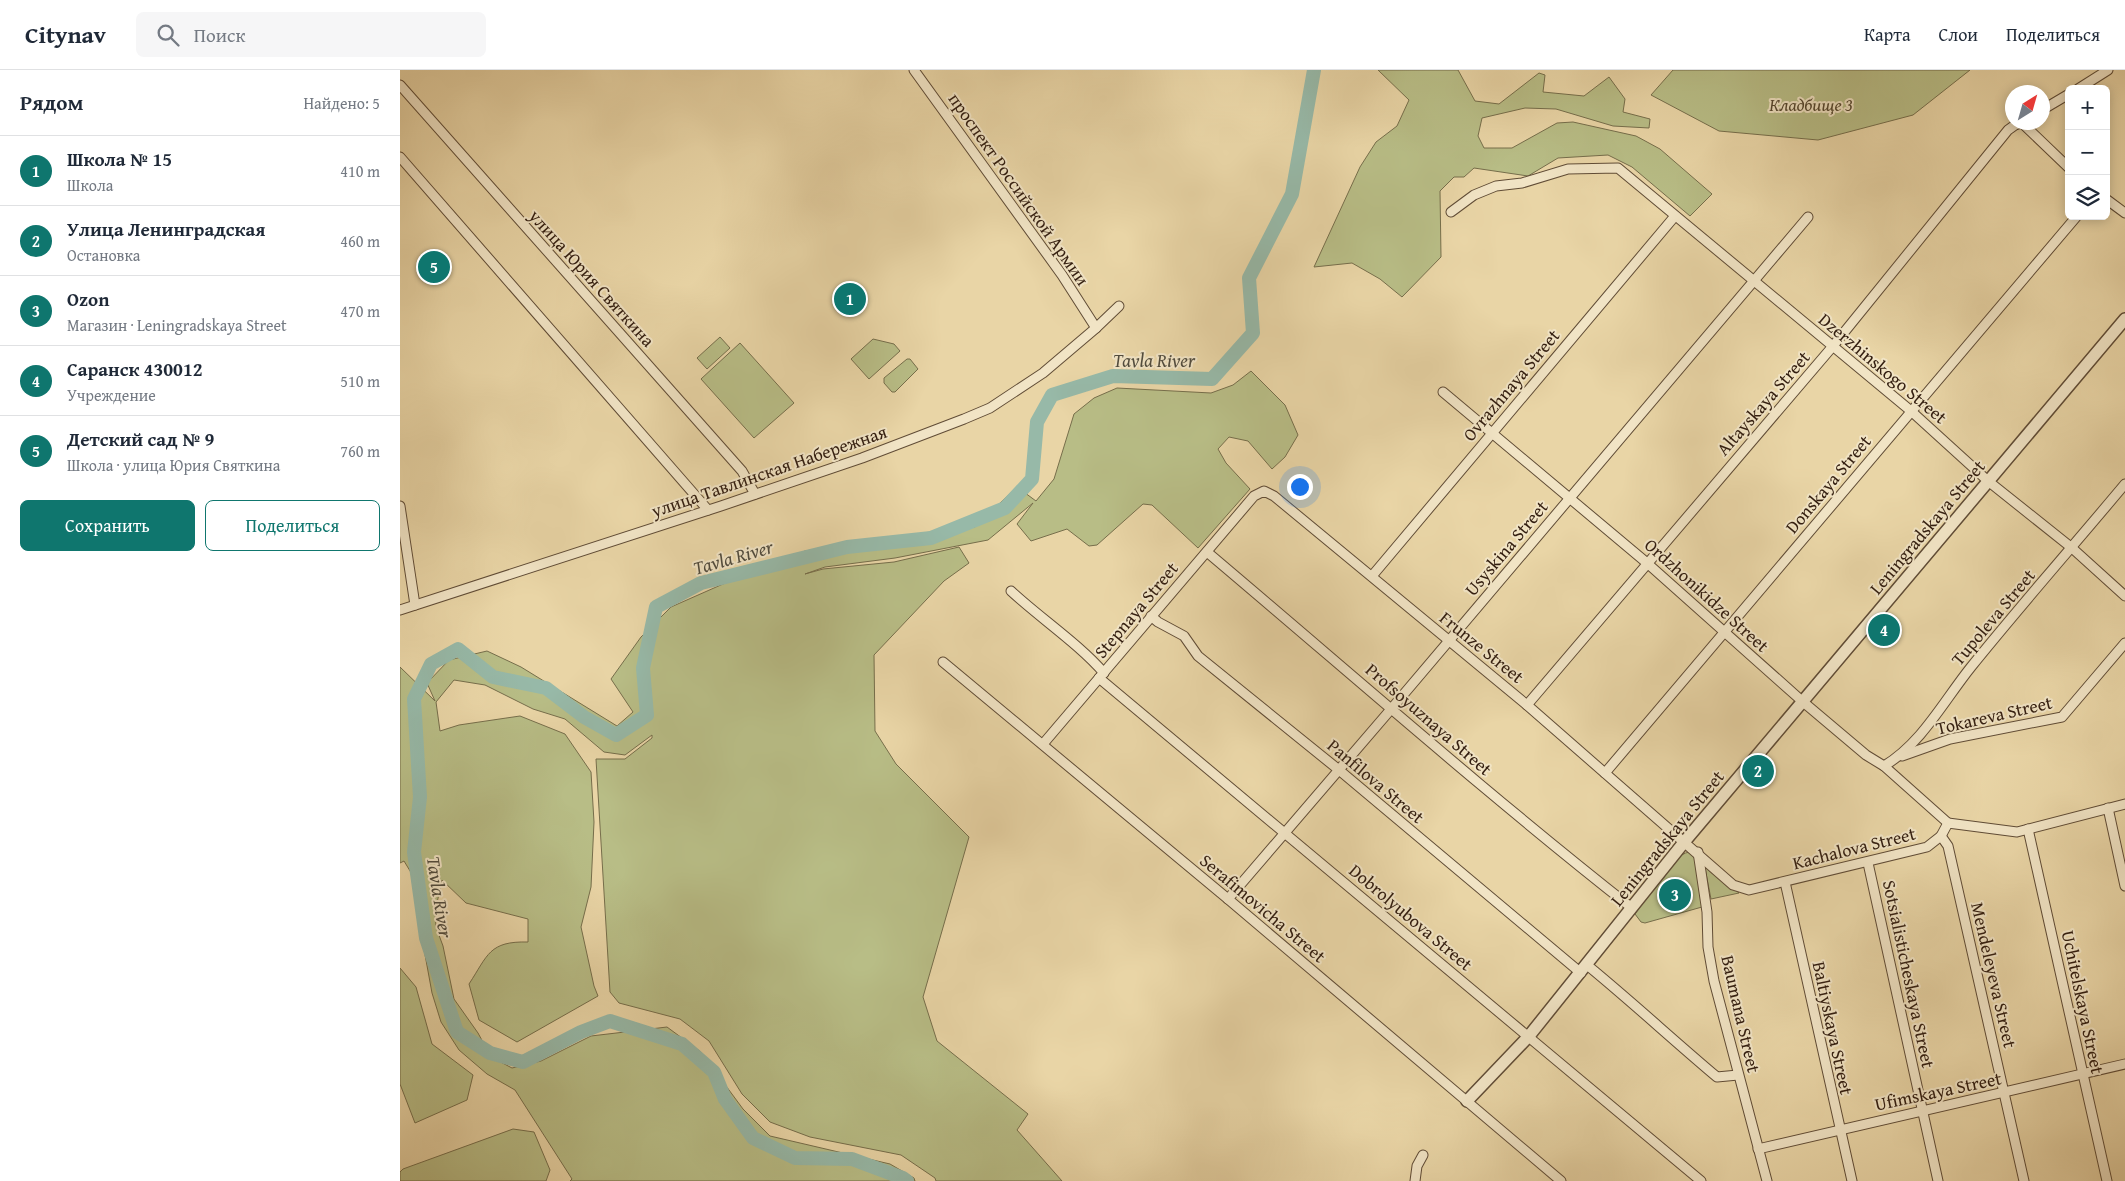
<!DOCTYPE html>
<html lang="ru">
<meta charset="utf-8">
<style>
:root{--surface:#fff;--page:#f6f6f7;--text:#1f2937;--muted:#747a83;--line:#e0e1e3;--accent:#0f766e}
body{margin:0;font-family:"Gentium Book Plus",serif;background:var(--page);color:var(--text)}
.controls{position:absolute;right:15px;top:15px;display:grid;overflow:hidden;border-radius:8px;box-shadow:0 2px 12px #0003}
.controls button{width:45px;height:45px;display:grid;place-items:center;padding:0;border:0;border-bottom:1px solid var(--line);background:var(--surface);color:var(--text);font:25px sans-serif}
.compass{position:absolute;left:1605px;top:15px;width:45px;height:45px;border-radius:50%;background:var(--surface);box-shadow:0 2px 12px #0003;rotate:37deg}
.you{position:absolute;left:899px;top:416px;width:18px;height:18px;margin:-12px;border:4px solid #fff;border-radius:50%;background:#1a73e8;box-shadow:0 0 0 8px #1a73e833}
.badge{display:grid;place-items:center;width:32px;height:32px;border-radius:50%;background:var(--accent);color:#fff;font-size:16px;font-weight:700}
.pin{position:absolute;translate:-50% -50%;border:2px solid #fff;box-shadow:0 1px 5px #0006}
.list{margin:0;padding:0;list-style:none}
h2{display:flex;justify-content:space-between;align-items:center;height:65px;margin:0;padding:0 20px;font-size:21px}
h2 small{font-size:16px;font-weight:400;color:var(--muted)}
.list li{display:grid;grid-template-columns:32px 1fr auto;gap:15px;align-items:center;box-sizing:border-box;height:70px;padding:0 20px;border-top:1px solid var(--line)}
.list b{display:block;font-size:19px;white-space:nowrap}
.list p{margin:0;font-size:16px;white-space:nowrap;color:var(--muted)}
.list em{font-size:16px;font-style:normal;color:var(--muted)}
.actions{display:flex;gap:10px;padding:15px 20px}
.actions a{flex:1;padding:11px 0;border:1px solid var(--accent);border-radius:8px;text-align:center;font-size:18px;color:var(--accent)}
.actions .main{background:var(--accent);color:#fff}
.icon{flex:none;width:28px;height:28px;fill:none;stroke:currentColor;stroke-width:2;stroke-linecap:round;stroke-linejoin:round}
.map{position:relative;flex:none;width:1725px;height:1111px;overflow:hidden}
header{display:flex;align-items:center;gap:30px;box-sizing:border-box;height:70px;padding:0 25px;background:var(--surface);border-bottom:1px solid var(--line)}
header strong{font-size:24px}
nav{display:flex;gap:28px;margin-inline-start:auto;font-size:18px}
.search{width:350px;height:45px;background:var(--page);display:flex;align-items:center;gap:12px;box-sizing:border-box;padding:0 18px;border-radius:8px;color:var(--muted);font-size:19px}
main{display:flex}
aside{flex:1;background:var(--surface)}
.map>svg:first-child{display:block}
.green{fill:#b8bd86;stroke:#766e4b}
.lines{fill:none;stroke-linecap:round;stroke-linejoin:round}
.river{stroke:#97b9a8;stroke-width:14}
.minor-casing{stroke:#604c36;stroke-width:11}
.tertiary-casing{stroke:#604c36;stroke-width:14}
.minor{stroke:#f1e4c5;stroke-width:9}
.tertiary{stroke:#f1e4c5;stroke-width:11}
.labels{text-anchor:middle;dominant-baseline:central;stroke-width:4;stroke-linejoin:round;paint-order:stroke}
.park-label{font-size:18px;font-style:italic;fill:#54462e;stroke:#f1e4c5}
.street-label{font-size:18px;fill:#331e10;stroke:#f1e4c5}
.water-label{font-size:19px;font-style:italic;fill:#514c3e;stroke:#f1e4c5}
</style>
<header>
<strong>Citynav</strong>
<div class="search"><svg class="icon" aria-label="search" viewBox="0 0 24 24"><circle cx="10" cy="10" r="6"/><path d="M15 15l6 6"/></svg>Поиск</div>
<nav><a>Карта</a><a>Слои</a><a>Поделиться</a></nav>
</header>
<main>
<aside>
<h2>Рядом<small>Найдено: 5</small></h2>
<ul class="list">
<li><span class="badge">1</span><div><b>Школа № 15</b><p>Школа</p></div><em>410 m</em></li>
<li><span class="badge">2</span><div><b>Улица Ленинградская</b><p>Остановка</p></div><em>460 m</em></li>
<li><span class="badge">3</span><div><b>Ozon</b><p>Магазин · Leningradskaya Street</p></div><em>470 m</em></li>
<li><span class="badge">4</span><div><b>Саранск 430012</b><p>Учреждение</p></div><em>510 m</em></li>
<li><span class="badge">5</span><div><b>Детский сад № 9</b><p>Школа · улица Юрия Святкина</p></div><em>760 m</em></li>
</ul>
<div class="actions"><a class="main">Сохранить</a><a>Поделиться</a></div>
</aside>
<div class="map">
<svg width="1725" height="1111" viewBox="0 0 1725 1111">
<rect width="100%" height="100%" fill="#e9d5a6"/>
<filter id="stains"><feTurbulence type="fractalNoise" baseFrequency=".004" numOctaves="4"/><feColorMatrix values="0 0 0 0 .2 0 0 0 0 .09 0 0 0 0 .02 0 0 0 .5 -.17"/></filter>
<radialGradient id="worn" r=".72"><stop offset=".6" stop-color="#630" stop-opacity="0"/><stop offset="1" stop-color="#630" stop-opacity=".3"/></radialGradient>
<g class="green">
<path d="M978,0H1058L1075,31L1099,34L1139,3L1145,5L1143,22L1184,26L1209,7L1225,29L1223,42L1250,49L1249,58L1213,56L1156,39L1125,38L1082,48L1078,66L1084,78H1112L1157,53L1173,52L1236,66L1260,79L1312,124L1290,146L1232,97L1208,85L1158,88L1128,106L1074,98L1064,107H1054L1040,121L1041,187L1002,227L980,209L952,193L914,197L960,97L976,72L997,56L1009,30Z"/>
<path d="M1273,0H1570L1513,45L1418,70L1319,61L1251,25Z"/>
<path d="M320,267L330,278L307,299L297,288Z"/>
<path d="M473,269L494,274L500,281L469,309L451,289Z"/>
<path d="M340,273L394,333L354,368L301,309Z"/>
<path d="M507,289H510L518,299L495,322H492L484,313V308Z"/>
<path d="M851,301L885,335L898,365L885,387L872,399L848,371L829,367L818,379L826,393L850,419L798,478L752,435L743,434L697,475L689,476L667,459L631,471L617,454L633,433L588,470L495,488L425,497L405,504L423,499L494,492L559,477L569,493L544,511L474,585L475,661L496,694L569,767L523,927L537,971L628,1044L617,1060L662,1111H536L535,1108L501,1085L410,1067L370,1052L342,1024L309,971L280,949L219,933L210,922L196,689H225L252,668V665L225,685L204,682L165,649L133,639L85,615L54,610L36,632L40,661L59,655L120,646L165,664L191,702L194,752L191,817L181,857L194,916L198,926L117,972L79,950L69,914C88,885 89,871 128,872V849L66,833L42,810L35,842L36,857L43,876L54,929L78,963L91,987L112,998L141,991L191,966L267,957L301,982L343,1039L370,1066L490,1094L514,1108L515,1111H170L172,1109L115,1020L87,1004L59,980L41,952L32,923L15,830L24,824L4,791L0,793V597L35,631L27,613L49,590L87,581L121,597L217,656L233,642L211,609L241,567L271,537L323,514L405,481L537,461L575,457L617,417L636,431L654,409L674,344L694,328L717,318L811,323L833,315Z"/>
<path d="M1289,782L1296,789L1304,832L1302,837L1245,853L1241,852L1235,844C1246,828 1271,785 1289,782Z"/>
<path d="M1304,793L1339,823L1311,829Z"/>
<path d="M0,898L16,917L32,974L73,1005L67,1030L15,1053L0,1014Z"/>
<path d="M113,1059L134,1062L150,1100L146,1111H0V1102L3,1099Z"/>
</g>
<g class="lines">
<path class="river" d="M507,1111L503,1108L452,1089L395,1088L353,1068L325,1029L314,1002L282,974L210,951L181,962L123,992L90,983L57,962L26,868L14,782L20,727L14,629L31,594L58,579L93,607L146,618L184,647L216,665L247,645L243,598L256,537L301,513L447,477L531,468L605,438L632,409L637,352L652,325L713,306L812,309L853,263L849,208L892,124L914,0"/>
<defs>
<g id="minor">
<path d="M514,0L662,205L696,258"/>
<path d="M0,15L342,401L355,424"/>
<path d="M1678,19L1708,0"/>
<path d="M1642,40L1669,24"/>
<path d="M1622,53L1669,98"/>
<path d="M0,87L308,440"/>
<path d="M1706,129L1725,143"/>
<path d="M1051,142L1074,125L1096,116L1122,113L1168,99L1218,98L1511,341L1588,411L1672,478L1725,526"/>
<path d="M1043,322L1247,493L1402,631L1466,685L1484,696L1548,753"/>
<path d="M0,436L15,535"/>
<path d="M807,482C948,601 1087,724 1232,838"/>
<path d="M972,506L1275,146"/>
<path d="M611,521C640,548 679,574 704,603"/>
<path d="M0,540L321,436L462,388L564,349L590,338L643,303L696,258L719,236"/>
<path d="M751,546L758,552L784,566L798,586L939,700L1181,903"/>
<path d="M543,592L828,829L1161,1111"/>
<path d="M699,608L1301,1111"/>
<path d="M1127,635L1433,276L1608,60L1615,55L1623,52"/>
<path d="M643,674L854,426L864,421L874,426L1127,635L1333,815L1349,820L1527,777L1541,766L1548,753L1617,762L1725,734"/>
<path d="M1502,686L1550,669L1662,647L1725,573"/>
<path d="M1484,696C1522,673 1543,632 1571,597C1621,535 1674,475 1725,414"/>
<path d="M1205,703L1677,146"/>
<path d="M1708,738L1725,816"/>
<path d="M1628,759L1707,1111"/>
<path d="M1541,766L1548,776L1624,1111"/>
<path d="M1298,782L1307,842L1308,877L1314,911L1367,1111"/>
<path d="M1468,793L1538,1111"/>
<path d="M1385,812L1452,1111"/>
<path d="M828,829L992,638L1408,147"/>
<path d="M1187,895C1231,931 1273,970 1317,1007L1338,1005"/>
<path d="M1358,1079L1725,994"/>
<path d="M1015,1111L1017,1096L1023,1085"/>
</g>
<path id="tertiary" d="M1067,1031L1129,966L1285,771L1725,249"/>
</defs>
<use href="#minor" class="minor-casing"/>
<use href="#tertiary" class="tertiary-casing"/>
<use href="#minor" class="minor"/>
<use href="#tertiary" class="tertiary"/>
</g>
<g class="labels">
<g class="park-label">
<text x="1411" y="34">Кладбище 3</text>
</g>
<g class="street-label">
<text transform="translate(619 119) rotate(55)">проспект Российской Армии</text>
<text transform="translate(192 208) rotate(48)">улица Юрия Святкина</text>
<text transform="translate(1483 298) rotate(40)">Dzerzhinskogo Street</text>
<text transform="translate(1111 315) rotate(-50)">Ovrazhnaya Street</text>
<text transform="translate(1363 333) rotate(-49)">Altayskaya Street</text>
<text transform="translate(369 401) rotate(-19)">улица Тавлинская Набережная</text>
<text transform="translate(1428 414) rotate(-50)">Donskaya Street</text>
<text transform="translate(1527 457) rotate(-50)">Leningradskaya Street</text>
<text transform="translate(1106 478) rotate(-50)">Usyskina Street</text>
<text transform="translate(1307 525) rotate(42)">Ordzhonikidze Street</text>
<text transform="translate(736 540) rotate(-50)">Stepnaya Street</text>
<text transform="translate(1593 547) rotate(-50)">Tupoleva Street</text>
<text transform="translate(1082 577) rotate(39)">Frunze Street</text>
<text transform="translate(1594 645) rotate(-13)">Tokareva Street</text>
<text transform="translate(1029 649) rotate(41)">Profsoyuznaya Street</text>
<text transform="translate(976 711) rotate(40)">Panfilova Street</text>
<text transform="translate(1267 768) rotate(-51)">Leningradskaya Street</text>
<text transform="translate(1454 778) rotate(-14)">Kachalova Street</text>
<text transform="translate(863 838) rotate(40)">Serafimovicha Street</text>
<text transform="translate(1011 847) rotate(40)">Dobrolyubova Street</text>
<text transform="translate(1509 904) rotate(78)">Sotsialisticheskaya Street</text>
<text transform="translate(1594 905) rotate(77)">Mendeleyeva Street</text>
<text transform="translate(1683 932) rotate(78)">Uchitelskaya Street</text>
<text transform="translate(1341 944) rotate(77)">Baumana Street</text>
<text transform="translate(1433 958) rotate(78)">Baltiyskaya Street</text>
<text transform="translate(1538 1021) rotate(-12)">Ufimskaya Street</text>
</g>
<g class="water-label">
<text x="754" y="290">Tavla River</text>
<text transform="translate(333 487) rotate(-16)">Tavla River</text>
<text transform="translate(40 827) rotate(81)">Tavla River</text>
</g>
</g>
<rect width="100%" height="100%" filter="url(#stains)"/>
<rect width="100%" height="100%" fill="url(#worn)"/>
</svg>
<div class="controls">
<button>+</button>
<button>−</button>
<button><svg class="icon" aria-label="layers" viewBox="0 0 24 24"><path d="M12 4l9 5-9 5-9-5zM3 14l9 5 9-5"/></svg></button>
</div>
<svg class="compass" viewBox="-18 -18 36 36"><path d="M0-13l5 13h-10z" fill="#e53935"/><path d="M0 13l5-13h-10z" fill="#747a83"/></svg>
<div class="you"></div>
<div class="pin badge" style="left:450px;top:229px">1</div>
<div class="pin badge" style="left:1358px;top:701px">2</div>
<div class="pin badge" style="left:1275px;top:825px">3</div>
<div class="pin badge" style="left:1484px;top:560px">4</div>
<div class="pin badge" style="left:34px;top:197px">5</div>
</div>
</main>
